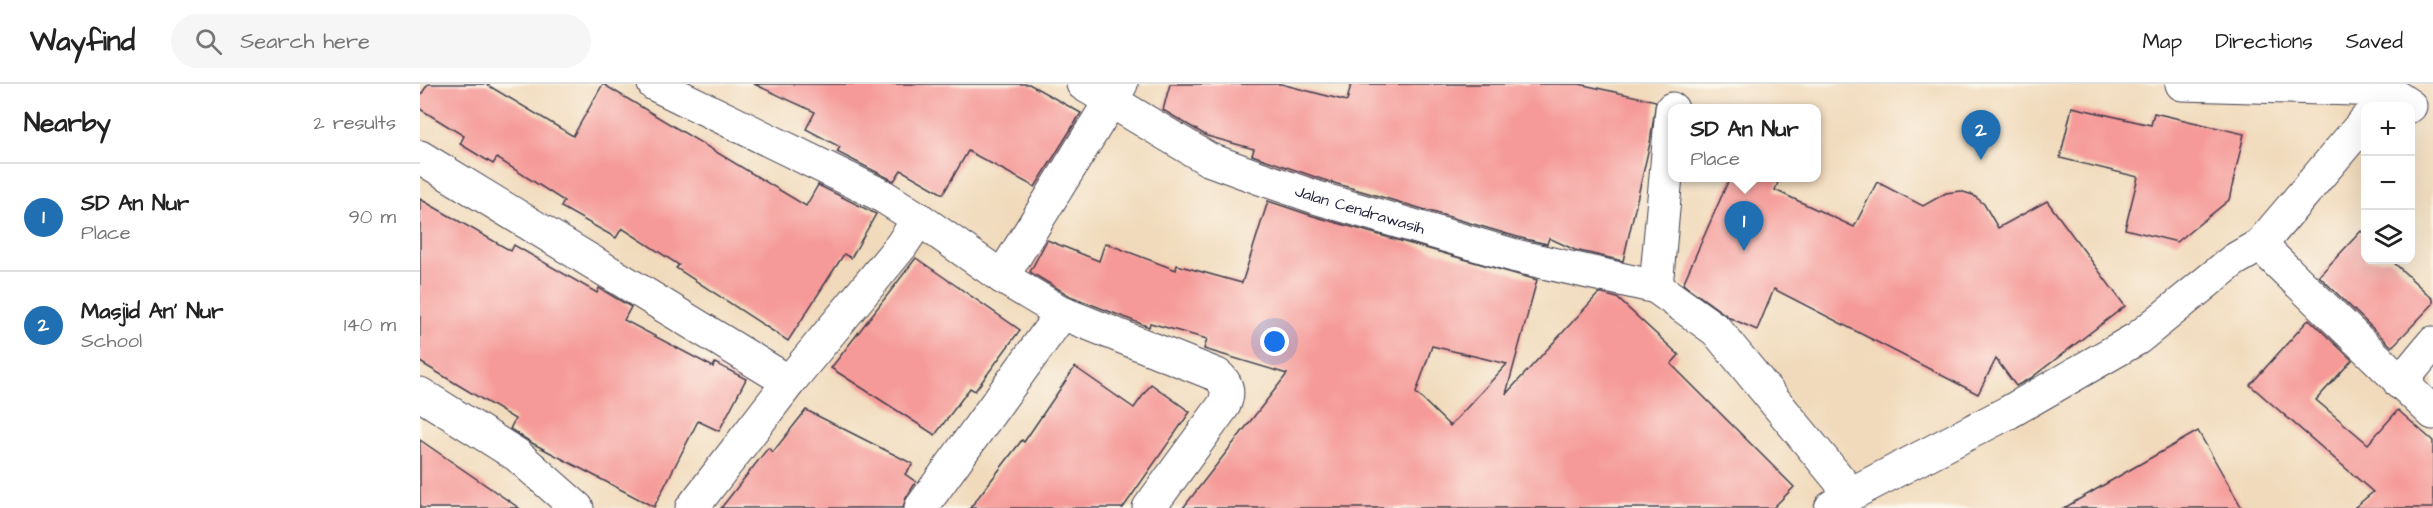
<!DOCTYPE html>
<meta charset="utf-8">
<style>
:root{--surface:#fff;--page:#f6f6f6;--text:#222;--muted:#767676;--line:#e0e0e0;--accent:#1f6fb2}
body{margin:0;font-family:"Architects Daughter",sans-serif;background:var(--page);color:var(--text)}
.controls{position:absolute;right:18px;top:18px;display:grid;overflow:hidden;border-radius:12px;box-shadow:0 6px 24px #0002}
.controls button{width:54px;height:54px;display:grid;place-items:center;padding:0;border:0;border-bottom:2px solid var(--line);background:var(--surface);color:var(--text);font:30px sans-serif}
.you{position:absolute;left:855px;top:258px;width:21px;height:21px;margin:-15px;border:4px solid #fff;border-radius:50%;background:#1a73e8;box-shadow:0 0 0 9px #1a73e833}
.badge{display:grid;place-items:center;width:39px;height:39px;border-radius:50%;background:var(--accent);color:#fff;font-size:20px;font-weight:700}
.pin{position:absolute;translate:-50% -50px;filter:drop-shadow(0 2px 3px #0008)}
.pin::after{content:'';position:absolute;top:32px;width:21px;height:18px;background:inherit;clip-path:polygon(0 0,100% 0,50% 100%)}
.popup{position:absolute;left:1248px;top:20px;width:153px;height:78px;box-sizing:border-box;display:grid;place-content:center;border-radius:12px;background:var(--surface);filter:drop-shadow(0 2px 4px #0005);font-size:20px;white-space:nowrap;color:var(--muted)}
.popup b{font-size:22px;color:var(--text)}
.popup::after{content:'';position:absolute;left:50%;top:100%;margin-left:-12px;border:12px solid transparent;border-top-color:var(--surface)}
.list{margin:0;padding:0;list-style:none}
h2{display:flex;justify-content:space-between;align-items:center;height:78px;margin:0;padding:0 24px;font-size:26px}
h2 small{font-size:20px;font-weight:400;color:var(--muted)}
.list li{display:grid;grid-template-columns:39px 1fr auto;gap:18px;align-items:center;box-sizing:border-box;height:108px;padding:0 24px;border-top:2px solid var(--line)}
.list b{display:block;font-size:22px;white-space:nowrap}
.list p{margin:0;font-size:20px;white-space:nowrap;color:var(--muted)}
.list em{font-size:20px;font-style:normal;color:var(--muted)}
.icon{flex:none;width:33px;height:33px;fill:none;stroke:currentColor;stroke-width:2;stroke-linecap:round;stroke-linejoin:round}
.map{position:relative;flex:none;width:2013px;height:424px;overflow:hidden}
header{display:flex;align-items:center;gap:36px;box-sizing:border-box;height:84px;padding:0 30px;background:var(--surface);border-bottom:2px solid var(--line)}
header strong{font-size:28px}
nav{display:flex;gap:33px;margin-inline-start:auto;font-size:21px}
.search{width:420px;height:54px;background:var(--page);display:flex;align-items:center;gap:15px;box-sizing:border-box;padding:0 21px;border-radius:33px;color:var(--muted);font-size:22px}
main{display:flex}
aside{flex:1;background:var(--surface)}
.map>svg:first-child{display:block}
.building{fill:#f59a98;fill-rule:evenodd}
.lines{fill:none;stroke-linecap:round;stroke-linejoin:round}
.minor-casing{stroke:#413e4e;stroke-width:35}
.tertiary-casing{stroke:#413e4e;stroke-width:35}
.minor{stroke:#fff;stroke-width:33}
.tertiary{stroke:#fff;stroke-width:33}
.labels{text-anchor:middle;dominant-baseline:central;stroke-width:5;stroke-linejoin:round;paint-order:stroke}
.street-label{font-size:16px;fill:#22223b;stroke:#fbf7ec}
</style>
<header>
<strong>Wayfind</strong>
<div class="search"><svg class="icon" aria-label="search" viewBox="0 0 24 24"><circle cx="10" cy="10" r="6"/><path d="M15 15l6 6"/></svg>Search here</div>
<nav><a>Map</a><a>Directions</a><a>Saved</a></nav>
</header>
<main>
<aside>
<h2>Nearby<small>2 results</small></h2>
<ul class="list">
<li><span class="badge">1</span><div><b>SD An Nur</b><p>Place</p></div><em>90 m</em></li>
<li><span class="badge">2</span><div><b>Masjid An' Nur</b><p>School</p></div><em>140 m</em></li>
</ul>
</aside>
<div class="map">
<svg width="2013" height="424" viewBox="0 0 2013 424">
<rect width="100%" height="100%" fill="#fbf7ec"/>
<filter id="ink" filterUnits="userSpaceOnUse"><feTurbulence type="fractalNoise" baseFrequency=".0167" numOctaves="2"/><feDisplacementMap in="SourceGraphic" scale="12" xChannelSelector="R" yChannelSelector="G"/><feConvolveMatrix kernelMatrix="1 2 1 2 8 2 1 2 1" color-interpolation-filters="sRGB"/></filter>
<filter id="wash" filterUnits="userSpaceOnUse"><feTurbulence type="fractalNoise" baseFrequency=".008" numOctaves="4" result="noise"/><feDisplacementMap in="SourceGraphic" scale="24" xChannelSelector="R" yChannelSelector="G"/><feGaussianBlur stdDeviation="1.35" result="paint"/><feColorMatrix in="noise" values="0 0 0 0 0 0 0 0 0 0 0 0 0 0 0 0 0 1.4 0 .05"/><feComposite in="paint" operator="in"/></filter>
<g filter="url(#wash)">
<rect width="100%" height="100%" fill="#f1dabb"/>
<g id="blocks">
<g class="building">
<path d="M8,0H66L153,52L183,0L386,122L398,101L456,130L431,174L424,170L368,257L256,184L259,181L202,144L196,154L141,123L144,117L77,74L73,80L40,60L44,52L0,25V12Z"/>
<path d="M334,0H609L661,29L615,103L548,67L523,110L481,86L474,97L417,68L420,63L386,45L395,28Z"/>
<path d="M750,0H861L927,17L931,0H1159L1236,17L1230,59L1203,177L1155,166L1129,154L1127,160L1101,154L904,96L832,71L834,65L787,52L743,26Z"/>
<path d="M1652,23L1731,41L1734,29L1824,50L1809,116L1757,158L1705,145L1718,93L1640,74Z"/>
<path d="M1310,93H1360L1355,106L1434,143L1457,98L1503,122L1526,109L1540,107L1553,111L1564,120L1578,144L1627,117L1705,222L1611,294L1596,302L1576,275L1558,310L1354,205L1337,246L1310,234L1263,200Z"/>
<path d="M0,115L91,167L94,161L177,209L179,204L211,223L204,236L293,283L295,279L326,295L299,347L278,337L234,423L112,359L90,345L95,335L0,278Z"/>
<path d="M848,117L893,132L1117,196L1086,310L1179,209L1197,214L1259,271L1251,280L1374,403L1353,424H763L867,290L784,265L787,255L730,239L729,243L650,212L610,188L627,156L679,177L685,159L756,186L757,181L822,199ZM1012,262L1087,280L1030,342L996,309Z"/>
<path d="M1941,147L1946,152V176H1971L2013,215V220L1972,263L1899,192Z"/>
<path d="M496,174L600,246L555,307L550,304L515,351L411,284Z"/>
<path d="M1889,235L1932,276L1896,316L1948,360L1978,326L2013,357V424H1934L1953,408L1830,301Z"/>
<path d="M655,283L714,324L731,300L770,328L703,424H550L602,356L604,358Z"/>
<path d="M386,326L493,380L485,390L496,398L486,414L483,424H301L348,364L353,368Z"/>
<path d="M1778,347L1822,424H1644L1713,384Z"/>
<path d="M0,356L99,424H0Z"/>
</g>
</g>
</g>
<g filter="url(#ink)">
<use href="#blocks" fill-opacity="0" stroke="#413e4e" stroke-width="1.5"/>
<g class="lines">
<defs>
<g id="minor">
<path d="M234,0L461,111L499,135L582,193L642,229L797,291C808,300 809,309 804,321L729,424"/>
<path id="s1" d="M663,0L788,75L840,94L898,114L1096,172L1236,203"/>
<path d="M1762,0L1966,6L1990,22"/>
<path d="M1252,25L1236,203L1296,246L1431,410"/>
<path d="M0,73L369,298"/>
<path d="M1840,161L2013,329"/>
<path d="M582,193L701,0"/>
<path d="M1980,299L2013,259"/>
<path d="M0,310L97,371L157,424"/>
<path d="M272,424L369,298L481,162L499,135"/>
<path d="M501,424L642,229"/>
</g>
<g id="tertiary">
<path d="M1955,22L1968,0"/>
<path d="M1411,424L1431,410L1589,328L1718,254L1814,176L1840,161L1946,36"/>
</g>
</defs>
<use href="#minor" class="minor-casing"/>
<use href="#tertiary" class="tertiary-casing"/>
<use href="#minor" class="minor"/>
<use href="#tertiary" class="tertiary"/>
</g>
</g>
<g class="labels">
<g class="street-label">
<text stroke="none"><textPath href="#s1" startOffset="306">Jalan Cendrawasih</textPath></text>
</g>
</g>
</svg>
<div class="controls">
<button>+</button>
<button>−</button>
<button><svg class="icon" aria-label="layers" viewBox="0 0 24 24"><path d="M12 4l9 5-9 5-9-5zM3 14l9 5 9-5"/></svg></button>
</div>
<div class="you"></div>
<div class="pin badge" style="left:1324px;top:167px">1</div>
<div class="popup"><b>SD An Nur</b>Place</div>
<div class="pin badge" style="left:1561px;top:76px">2</div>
</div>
</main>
